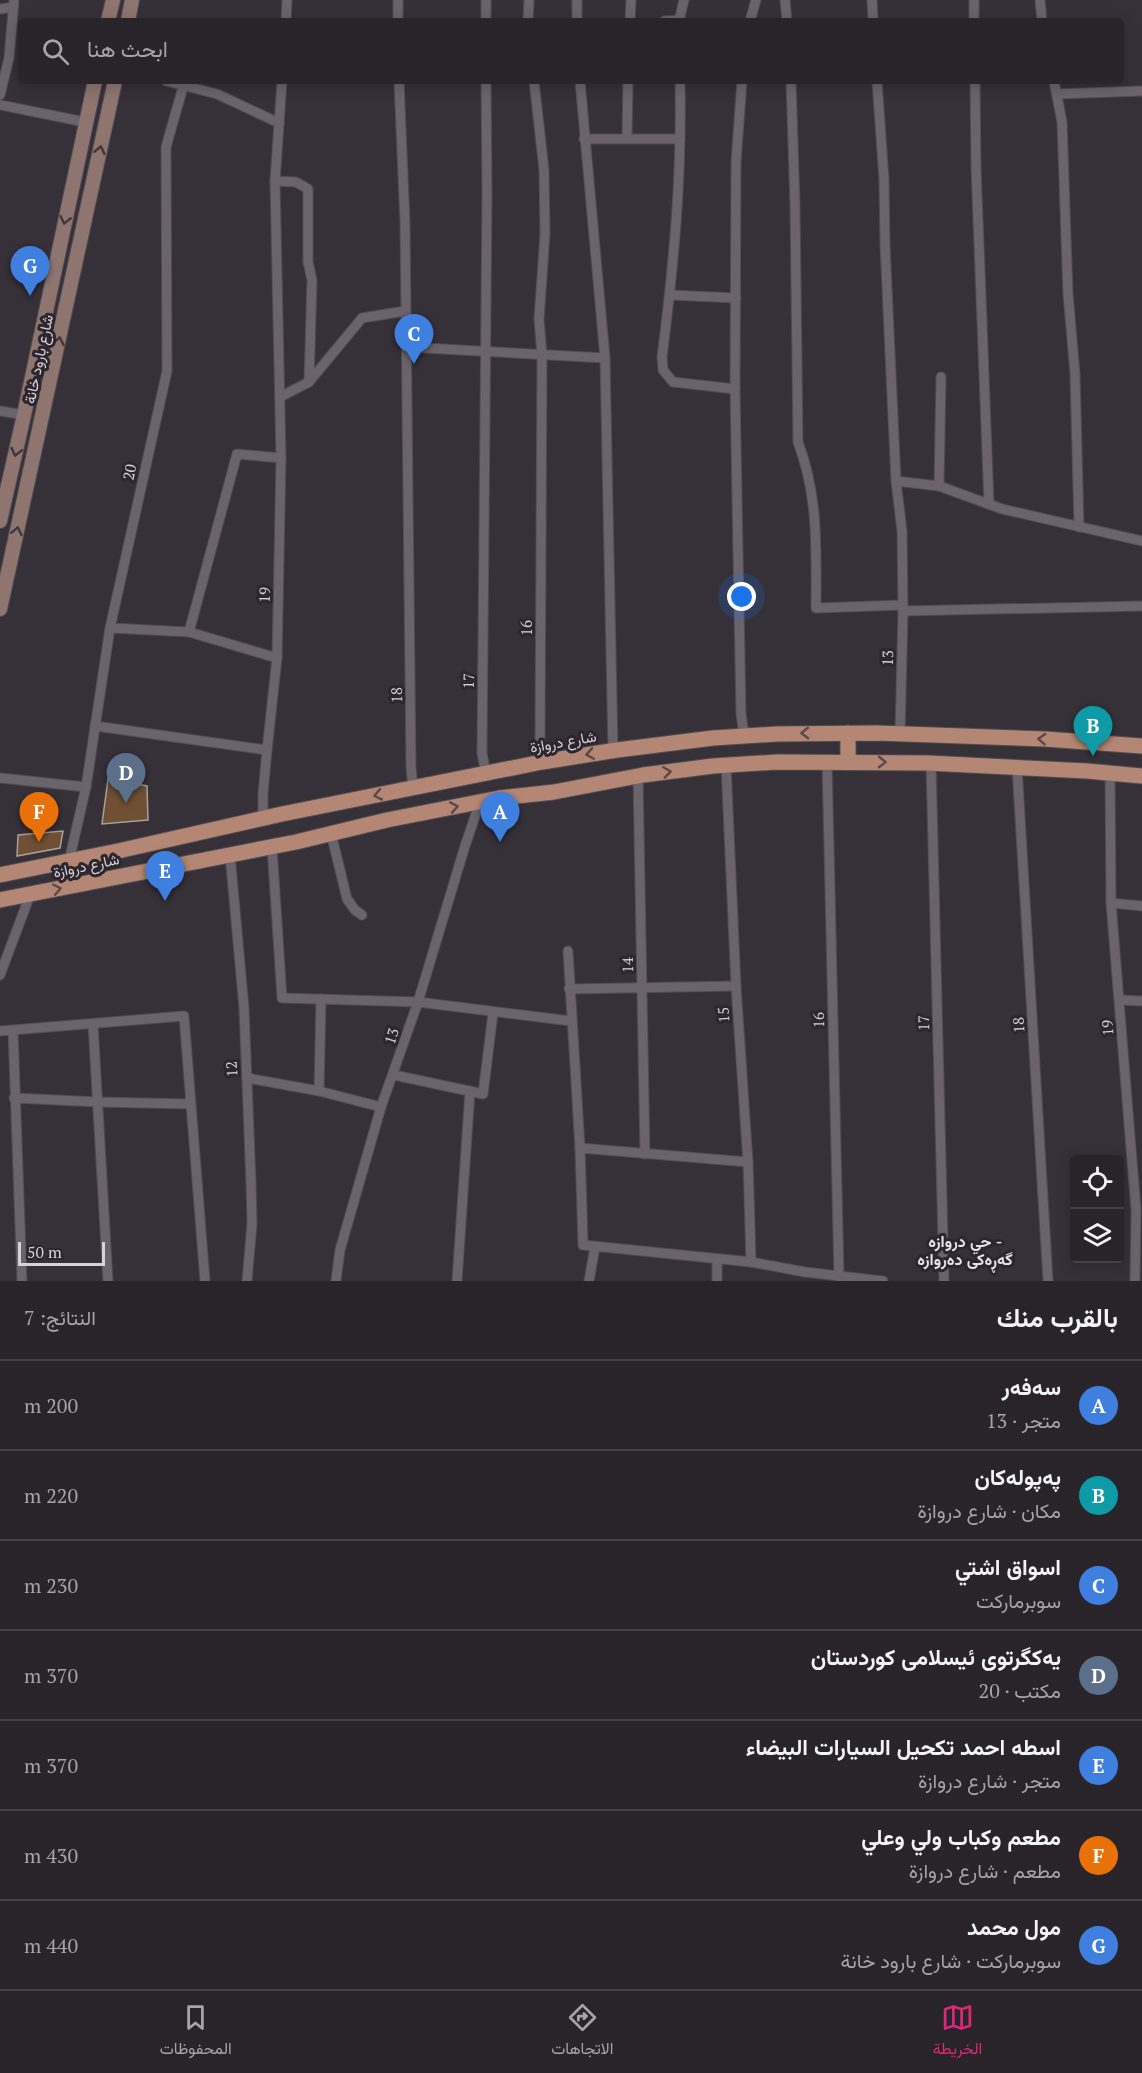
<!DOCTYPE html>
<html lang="ar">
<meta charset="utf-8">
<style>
:root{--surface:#28242a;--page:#302c32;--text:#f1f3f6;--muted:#a5a4a8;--line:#444147;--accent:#db2777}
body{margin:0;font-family:"PT Serif",Vazirmatn,serif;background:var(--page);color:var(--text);direction:rtl}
.controls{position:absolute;right:18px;bottom:18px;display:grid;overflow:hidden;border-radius:6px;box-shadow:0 3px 15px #0003}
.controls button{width:54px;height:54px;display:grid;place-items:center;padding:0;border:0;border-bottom:2px solid var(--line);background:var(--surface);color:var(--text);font:30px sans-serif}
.scale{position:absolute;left:18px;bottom:15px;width:87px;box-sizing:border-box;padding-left:6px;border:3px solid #d6d2d7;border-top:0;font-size:16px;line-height:21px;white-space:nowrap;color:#d6d2d7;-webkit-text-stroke:4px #2c262e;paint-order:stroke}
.you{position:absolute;left:742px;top:597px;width:21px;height:21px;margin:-15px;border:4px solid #fff;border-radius:50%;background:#1a73e8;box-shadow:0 0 0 9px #1a73e833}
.badge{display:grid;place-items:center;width:39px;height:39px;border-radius:50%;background:var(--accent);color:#fff;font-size:20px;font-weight:700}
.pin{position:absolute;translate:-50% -50px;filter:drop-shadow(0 2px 3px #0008)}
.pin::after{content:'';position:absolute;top:32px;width:21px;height:18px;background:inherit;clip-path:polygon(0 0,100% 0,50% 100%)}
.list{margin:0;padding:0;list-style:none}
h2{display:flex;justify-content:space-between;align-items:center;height:78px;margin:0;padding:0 24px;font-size:26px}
h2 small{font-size:20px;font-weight:400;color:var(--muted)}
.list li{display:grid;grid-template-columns:39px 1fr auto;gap:18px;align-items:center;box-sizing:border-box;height:90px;padding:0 24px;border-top:2px solid var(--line)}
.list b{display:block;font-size:22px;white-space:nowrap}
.list p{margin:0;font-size:20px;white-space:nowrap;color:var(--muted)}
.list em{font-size:20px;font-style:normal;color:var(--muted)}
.icon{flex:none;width:33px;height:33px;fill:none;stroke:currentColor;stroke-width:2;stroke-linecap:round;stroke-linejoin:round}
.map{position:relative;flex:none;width:1142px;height:1281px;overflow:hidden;direction:ltr}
.search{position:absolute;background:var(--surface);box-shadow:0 3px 15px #0003;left:18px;right:18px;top:18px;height:66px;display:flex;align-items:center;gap:15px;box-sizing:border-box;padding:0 21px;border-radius:6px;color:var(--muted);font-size:22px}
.sheet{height:708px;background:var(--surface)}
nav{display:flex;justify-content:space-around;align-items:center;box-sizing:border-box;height:84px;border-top:2px solid var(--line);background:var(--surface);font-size:16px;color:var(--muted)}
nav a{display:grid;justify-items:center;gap:3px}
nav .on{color:var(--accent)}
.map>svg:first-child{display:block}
.building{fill:#6f5035;stroke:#a99f97;stroke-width:1.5}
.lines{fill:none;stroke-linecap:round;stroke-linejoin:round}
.minor-casing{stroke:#524c53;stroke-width:11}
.secondary-casing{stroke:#524c53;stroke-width:16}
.primary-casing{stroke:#524c53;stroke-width:17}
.minor{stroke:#6a636c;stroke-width:9}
.secondary{stroke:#8e756f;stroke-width:14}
.primary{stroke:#b38773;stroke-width:15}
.oneway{stroke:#40363b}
.oneway2{stroke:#5b4846}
.labels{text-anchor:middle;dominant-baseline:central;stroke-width:6;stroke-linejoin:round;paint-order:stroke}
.street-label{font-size:15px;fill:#d6d2d7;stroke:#2c262e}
.neighbourhood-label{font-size:16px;font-weight:bold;fill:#e8e0eb;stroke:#2c262e}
</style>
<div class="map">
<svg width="1142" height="1281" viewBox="0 0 1142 1281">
<rect width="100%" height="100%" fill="#363038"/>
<g class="building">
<path d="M108,779L147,786L148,820L102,824Z"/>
<path d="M63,831L60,848L17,856L18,835Z"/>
</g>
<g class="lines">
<defs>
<g id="minor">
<path d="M398,0V21"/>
<path d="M486,0V21"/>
<path d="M577,0V21"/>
<path d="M785,0L787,21"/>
<path d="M872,0L873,21"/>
<path d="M974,0V21"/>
<path d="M1040,0L1042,21"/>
<path d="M0,9L13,7"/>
<path d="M286,21L287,0"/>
<path d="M528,21L529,0"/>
<path d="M630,21L631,0"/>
<path d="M664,21L679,20"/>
<path d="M679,21L684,0"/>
<path d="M750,21L756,0"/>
<path d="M166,81L217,94L279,123"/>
<path d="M399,81L405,223L411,767L413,788"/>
<path d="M534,81L544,170L545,234L539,319L542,355L540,741L542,762"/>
<path d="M580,81L605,358L613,750"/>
<path d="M680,81C682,176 674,263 662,357L663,370L673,382L735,389"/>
<path d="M742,81L736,162L735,389L741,714L744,735"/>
<path d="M791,81L795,205L798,442C819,498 816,550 816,608L903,605"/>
<path d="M877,81L884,179L885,245L896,481L902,531L903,611L900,734"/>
<path d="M975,81L976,167L989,504"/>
<path d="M1054,81L1062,122L1068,294L1075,374L1079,527"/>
<path d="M1058,94L1142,91"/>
<path d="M0,95L9,58L14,0"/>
<path d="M0,105L85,122"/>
<path d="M627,138L628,81"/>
<path d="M584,139H680"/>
<path d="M275,181L296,182L308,189V262L312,280L309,382"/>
<path d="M670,295L736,298"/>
<path d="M406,347L605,358"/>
<path d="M280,397L309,382L362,318L405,311"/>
<path d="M0,411L24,415"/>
<path d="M896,481L939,486L1002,509L1142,541"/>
<path d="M939,486L941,377"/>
<path d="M903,611L1142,606"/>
<path d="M110,628L189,632L277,658"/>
<path d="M189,632L237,454L281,458"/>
<path d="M95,726L267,750"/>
<path d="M827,762L839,1277"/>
<path d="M931,764L944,1281"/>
<path d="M726,765L736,986L748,1162L751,1262"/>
<path d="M1017,767L1048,1281"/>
<path d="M1110,773L1111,903L1136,1210L1135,1281"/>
<path d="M486,774L482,753L487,194L486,81"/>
<path d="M638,776L645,1154"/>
<path d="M0,778L86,787"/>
<path d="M263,818V794L267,750L277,658L281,458L275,181L282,81"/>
<path d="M331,833L347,899L355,910L362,915"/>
<path d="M272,847L282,998L418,1002L571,1021"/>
<path d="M230,855L244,1008L251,1182L252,1224L247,1281"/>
<path d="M69,861L86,787L110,628L167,371L166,147L183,87"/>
<path d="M1111,903L1142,906"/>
<path d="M568,951L580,1148L583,1245L751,1262L805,1272L883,1281"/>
<path d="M0,975L30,895"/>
<path d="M569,989L736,986"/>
<path d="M1120,1000L1142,1001"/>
<path d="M93,1024L108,1281"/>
<path d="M0,1031L184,1016L205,1281"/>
<path d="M13,1031L22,1281"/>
<path d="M394,1075L483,1094L493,1013"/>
<path d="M247,1078L319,1091L381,1107"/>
<path d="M319,1091L321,999"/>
<path d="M14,1098L99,1102L190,1104"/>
<path d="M580,1148L748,1162"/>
<path d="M717,1259V1281"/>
<path d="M336,1281L340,1250L381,1107L418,1002L465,846L480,802"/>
<path d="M457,1281L470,1091"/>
<path d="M589,1281L595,1247"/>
</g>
<g id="secondary">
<path d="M108,21L113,0"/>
<path d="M128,21L132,0"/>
<path d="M0,521L24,415L95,81"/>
<path d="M0,609L115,81"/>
</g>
<g id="primary">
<path d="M848,733V762"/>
<path d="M0,875L118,851L282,814L542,762L617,750L713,738L777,734L877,733L1045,739L1142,746"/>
<path d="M0,900L296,842L387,820L499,798L554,792L643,775L713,766L777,762L928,763L1087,771L1142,776"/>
</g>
</defs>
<use href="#minor" class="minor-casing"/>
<use href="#secondary" class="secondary-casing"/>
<use href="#primary" class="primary-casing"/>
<use href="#minor" class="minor"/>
<use href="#secondary" class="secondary"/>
<use href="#primary" class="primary"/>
</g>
<defs><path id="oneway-chevron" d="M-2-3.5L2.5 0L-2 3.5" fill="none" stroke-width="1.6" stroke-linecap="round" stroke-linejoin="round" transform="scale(1.5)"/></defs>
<g class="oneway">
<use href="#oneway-chevron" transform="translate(100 150) rotate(-78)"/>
<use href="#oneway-chevron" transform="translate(65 220) rotate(102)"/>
<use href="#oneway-chevron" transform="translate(59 341) rotate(-78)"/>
<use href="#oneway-chevron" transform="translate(16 452) rotate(103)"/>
<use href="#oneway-chevron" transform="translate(17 531) rotate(-78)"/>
</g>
<g class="oneway2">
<use href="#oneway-chevron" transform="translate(805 733) rotate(179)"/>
<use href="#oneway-chevron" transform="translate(1042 739) rotate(-177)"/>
<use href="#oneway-chevron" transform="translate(590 754) rotate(171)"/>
<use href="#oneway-chevron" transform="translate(882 762) rotate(1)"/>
<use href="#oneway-chevron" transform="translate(667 772) rotate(-8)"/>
<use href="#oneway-chevron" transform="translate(378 795) rotate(169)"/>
<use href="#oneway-chevron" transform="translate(454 807) rotate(-11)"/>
<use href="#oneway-chevron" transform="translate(57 889) rotate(-12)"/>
</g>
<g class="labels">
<g class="street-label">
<text transform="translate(38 359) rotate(-78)">شارع بارود خانة</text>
<text transform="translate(129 472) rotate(-78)">20</text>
<text transform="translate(264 595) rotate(-89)">19</text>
<text transform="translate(526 628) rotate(-90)">16</text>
<text transform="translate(887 658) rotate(-88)">13</text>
<text transform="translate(468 681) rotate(-89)">17</text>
<text transform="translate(396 695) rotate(-91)">18</text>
<text transform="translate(563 741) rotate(-10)">شارع دروازة</text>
<text transform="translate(86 865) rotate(-12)">شارع دروازة</text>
<text transform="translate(627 965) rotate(-91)">14</text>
<text transform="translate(723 1015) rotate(-94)">15</text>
<text transform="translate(818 1020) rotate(-91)">16</text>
<text transform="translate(923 1023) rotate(-91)">17</text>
<text transform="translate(1018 1025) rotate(-93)">18</text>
<text transform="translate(1107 1028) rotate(-94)">19</text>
<text transform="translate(391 1036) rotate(-72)">13</text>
<text transform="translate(231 1069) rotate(-93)">12</text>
</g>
<g class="neighbourhood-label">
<text x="965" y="1241">حي دروازه -<tspan x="965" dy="18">گەڕەکی دەروازە</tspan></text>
</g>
</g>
</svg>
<div class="controls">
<button><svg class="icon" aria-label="locate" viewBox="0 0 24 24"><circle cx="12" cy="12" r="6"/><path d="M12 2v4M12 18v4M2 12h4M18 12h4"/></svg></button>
<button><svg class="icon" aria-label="layers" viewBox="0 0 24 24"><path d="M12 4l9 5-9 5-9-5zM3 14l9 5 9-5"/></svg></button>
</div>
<div class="scale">50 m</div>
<div class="you"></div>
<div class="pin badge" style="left:500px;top:842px;background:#3f7fe0">A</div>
<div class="pin badge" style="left:1093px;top:756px;background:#0f9aa8">B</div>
<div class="pin badge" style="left:414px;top:364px;background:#3f7fe0">C</div>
<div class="pin badge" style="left:126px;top:803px;background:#5c6f8a">D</div>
<div class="pin badge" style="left:165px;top:901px;background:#3f7fe0">E</div>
<div class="pin badge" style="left:39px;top:842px;background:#e8710a">F</div>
<div class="pin badge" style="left:30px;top:296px;background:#3f7fe0">G</div>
<div class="search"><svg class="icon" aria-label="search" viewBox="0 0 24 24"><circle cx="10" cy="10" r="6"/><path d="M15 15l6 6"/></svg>ابحث هنا</div>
</div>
<section class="sheet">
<h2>بالقرب منك<small>النتائج: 7</small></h2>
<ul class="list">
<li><span class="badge" style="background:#3f7fe0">A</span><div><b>سەفەر</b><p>متجر · 13</p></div><em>200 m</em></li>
<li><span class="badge" style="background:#0f9aa8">B</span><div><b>پەپولەکان</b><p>مكان · شارع دروازة</p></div><em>220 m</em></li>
<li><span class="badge" style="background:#3f7fe0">C</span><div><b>اسواق اشتي</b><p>سوبرماركت</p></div><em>230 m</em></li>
<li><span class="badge" style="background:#5c6f8a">D</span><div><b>یەکگرتوی ئیسلامی کوردستان</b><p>مكتب · 20</p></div><em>370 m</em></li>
<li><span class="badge" style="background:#3f7fe0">E</span><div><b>اسطه احمد تكحيل السيارات البيضاء</b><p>متجر · شارع دروازة</p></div><em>370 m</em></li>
<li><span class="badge" style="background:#e8710a">F</span><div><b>مطعم وكباب ولي وعلي</b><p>مطعم · شارع دروازة</p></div><em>430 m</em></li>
<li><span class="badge" style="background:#3f7fe0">G</span><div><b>مول محمد</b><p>سوبرماركت · شارع بارود خانة</p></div><em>440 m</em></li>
</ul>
</section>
<nav>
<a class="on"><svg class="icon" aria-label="map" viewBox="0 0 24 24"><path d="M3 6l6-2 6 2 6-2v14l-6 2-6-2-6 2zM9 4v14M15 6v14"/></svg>الخريطة</a>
<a><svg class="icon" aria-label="directions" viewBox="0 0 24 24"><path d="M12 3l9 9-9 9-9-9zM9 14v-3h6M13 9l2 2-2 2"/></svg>الاتجاهات</a>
<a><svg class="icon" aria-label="saved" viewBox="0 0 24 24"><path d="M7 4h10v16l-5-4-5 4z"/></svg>المحفوظات</a>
</nav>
